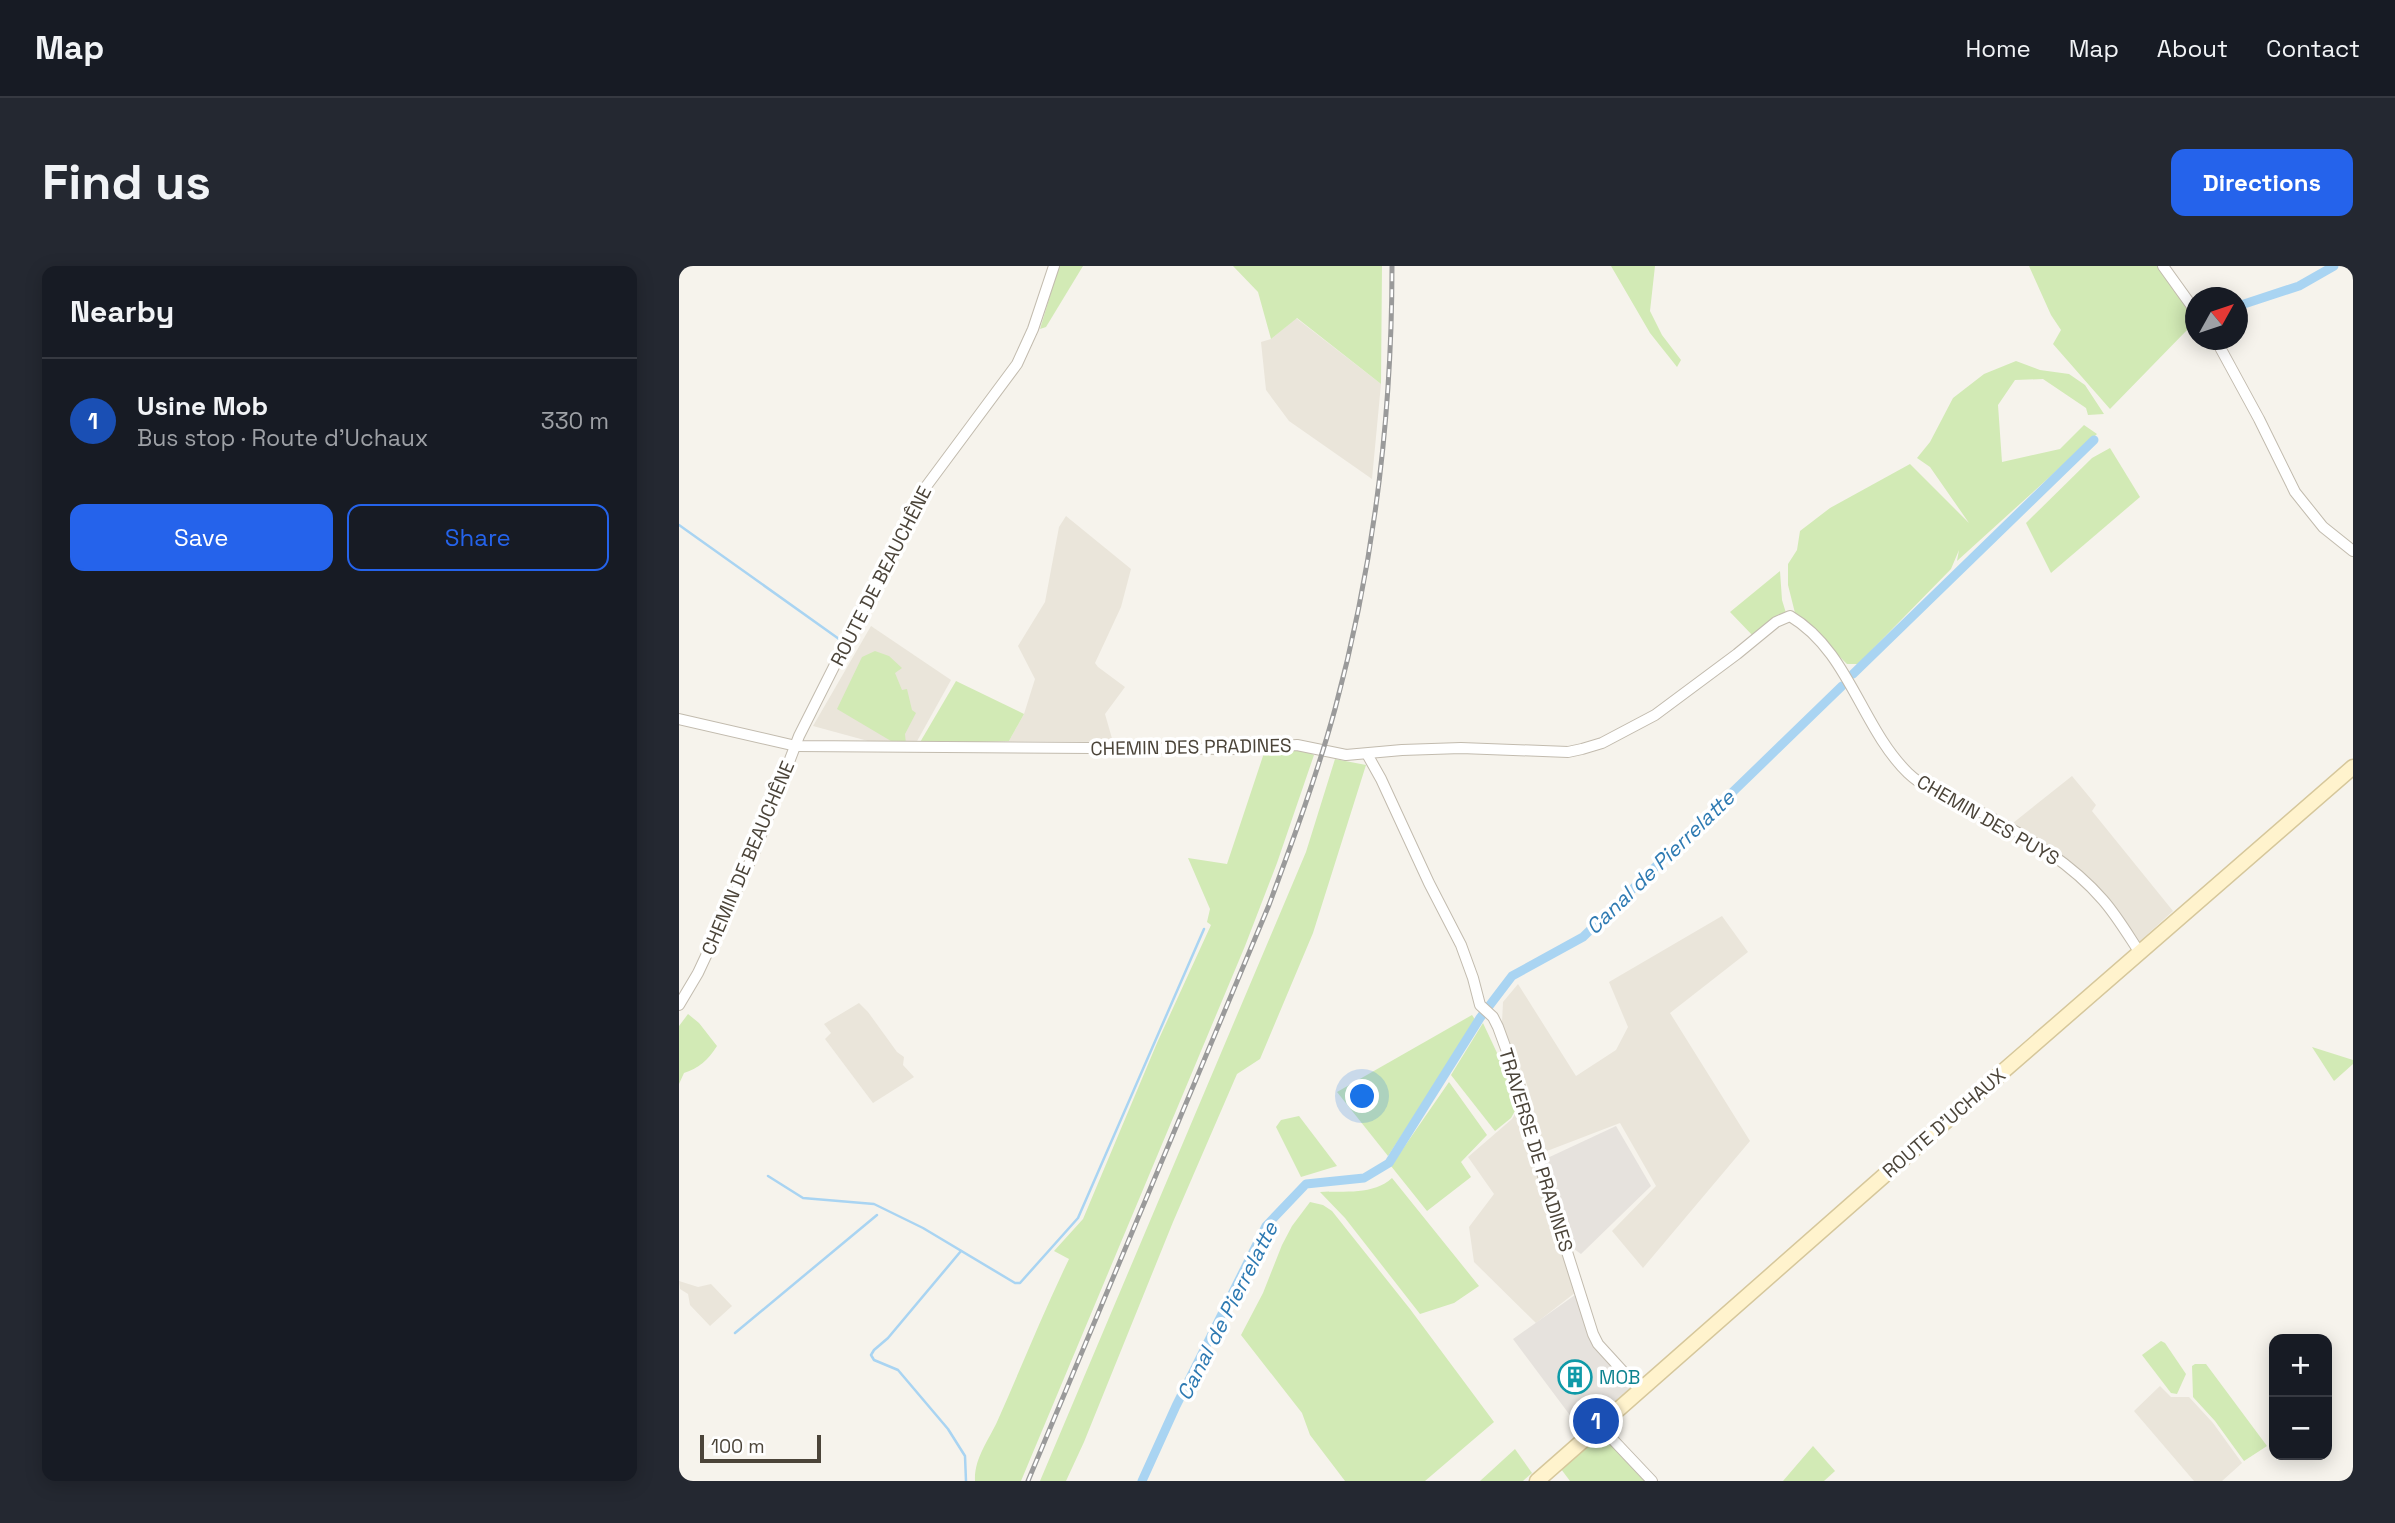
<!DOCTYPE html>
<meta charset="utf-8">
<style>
:root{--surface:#171b24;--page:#242831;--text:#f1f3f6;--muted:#9ea1a6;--line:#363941;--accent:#2563eb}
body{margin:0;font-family:"Space Grotesk",sans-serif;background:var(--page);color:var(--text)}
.controls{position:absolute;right:21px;bottom:21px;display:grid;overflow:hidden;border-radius:14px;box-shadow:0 4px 18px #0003}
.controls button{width:63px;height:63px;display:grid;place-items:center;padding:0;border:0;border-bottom:2px solid var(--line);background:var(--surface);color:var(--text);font:35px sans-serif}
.compass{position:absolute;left:1506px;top:21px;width:63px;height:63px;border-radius:50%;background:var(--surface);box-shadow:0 4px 18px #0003;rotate:50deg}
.scale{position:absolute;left:21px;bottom:18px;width:121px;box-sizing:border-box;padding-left:7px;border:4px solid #4b4439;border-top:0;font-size:19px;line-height:24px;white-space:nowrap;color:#4b4439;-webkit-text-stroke:5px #fff;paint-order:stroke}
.you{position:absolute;left:684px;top:831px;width:24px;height:24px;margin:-18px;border:5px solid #fff;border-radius:50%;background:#1a73e8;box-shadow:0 0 0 10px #1a73e833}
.badge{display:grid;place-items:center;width:46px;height:46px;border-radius:50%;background:var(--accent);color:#fff;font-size:23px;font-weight:700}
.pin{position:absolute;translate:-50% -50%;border:4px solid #fff;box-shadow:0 2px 7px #0006}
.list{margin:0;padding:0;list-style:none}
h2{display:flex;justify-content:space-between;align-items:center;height:91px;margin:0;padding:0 28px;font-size:30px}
h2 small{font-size:23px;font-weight:400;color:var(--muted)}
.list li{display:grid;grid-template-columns:46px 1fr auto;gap:21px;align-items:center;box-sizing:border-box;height:126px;padding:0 28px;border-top:2px solid var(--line)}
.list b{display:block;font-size:26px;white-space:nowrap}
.list p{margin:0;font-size:23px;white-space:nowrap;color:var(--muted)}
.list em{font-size:23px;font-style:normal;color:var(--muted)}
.actions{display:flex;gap:14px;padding:21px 28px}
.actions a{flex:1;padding:16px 0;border:2px solid var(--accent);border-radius:14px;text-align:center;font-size:24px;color:var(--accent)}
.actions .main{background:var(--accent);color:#fff}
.map{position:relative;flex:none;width:1674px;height:1215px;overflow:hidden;border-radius:14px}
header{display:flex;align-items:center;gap:42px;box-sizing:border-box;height:98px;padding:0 35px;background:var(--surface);border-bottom:2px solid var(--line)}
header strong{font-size:33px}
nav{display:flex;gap:38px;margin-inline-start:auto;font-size:24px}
.intro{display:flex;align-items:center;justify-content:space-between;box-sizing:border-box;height:168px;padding:0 42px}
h1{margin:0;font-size:49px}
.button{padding:18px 32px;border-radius:14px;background:var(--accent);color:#fff;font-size:24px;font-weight:700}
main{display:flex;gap:42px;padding:0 42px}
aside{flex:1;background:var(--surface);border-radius:14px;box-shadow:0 4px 18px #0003}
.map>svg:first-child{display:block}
.residential{fill:#eae5da}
.industrial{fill:#e6e2dd}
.green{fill:#d2eab5}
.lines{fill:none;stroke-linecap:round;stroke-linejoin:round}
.stream{stroke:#a9d4f2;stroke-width:2.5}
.canal{stroke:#a9d4f2;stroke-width:9}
.street-casing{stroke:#c2bbae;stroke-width:12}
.secondary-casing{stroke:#d6c79b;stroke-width:17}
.street{stroke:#fff;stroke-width:10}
.secondary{stroke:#fff3cd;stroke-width:14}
.rail-casing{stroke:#9a9a9a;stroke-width:5}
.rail{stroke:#fff;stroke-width:2.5;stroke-dasharray:8;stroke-linecap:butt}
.labels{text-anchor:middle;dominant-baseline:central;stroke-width:7;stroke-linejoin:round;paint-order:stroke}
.street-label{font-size:19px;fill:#4b4439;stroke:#fff}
.culture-label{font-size:19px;fill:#0d838f;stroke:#fff;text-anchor:start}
.water-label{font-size:21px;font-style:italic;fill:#2e7ab2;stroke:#fff}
</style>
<header>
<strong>Map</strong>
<nav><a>Home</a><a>Map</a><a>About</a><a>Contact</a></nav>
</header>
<div class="intro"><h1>Find us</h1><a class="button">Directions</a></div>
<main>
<aside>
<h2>Nearby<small></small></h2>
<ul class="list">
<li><span class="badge" style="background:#1a4fb4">1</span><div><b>Usine Mob</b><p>Bus stop · Route d'Uchaux</p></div><em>330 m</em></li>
</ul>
<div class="actions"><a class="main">Save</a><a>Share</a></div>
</aside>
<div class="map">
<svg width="1674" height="1215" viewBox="0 0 1674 1215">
<rect width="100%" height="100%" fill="#f6f3ec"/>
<g class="residential">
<path d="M617,52L702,118L693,213L610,155L587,124L582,76L592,73Z"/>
<path d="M387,250L452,303L442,341L416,397L419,401L446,421L426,448L434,476L330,475L345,448L356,413L339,380L366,336L380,261Z"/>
<path d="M192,360L272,414L237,477L189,475L134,460Z"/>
<path d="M1393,510L1417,539L1413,545L1494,645L1460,676L1399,604L1334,557Z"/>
<path d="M1043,650L1069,686L991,747L1071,875L964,1002L933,965L977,920L941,857L868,885L856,899L897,1026L857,1057L795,996L790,961L815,928L789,891L833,853L850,824L823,757L824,736L839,718L897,810L937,784L949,761L930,716Z"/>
<path d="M180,737L189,746L218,786L225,791L224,799L235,811L194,837L146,773L152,767L145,758Z"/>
<path d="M0,1015L19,1021L32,1018L53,1040L31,1060L11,1039L9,1028L1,1023Z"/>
<path d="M1481,1120L1492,1131H1510L1534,1157L1563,1197L1543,1215H1515L1455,1145Z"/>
</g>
<g class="industrial">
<path d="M937,860L972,920L902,988L887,977L862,895Z"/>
<path d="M896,1029L914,1074L955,1125L905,1168L834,1073Z"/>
</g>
<g class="green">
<path d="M380,0H404L367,61L361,63Z"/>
<path d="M554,0H703L702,118L618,52L592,73L579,26Z"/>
<path d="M932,0H976L971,45L983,69L1002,94L998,101L971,67Z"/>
<path d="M1350,0H1478L1500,29L1513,52L1510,62L1431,143L1374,78L1382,64L1372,49Z"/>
<path d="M1337,95L1361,104L1390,108L1406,119L1425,148L1409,149L1407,142L1364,113L1336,114L1319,139L1323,196L1381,183L1405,159L1418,168L1278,295L1280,284L1272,303L1179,398H1168L1116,347L1109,319V298L1118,284L1121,265L1151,242L1231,198L1290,257L1251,201L1238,192L1251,176L1274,132L1305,108Z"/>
<path d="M1431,182L1461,231L1372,307L1347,257L1413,192Z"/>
<path d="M1101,305L1103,334L1107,347L1075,371L1051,346Z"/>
<path d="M196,385L210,390L223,402L216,407L223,424L228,423L233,444L237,447L226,468L227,478L212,475L158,443L183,391Z"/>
<path d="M277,415L345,448L330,475L240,478Z"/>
<path d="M621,483L635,489L598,597L566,680L342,1215H296C295,1193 309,1175 318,1156C342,1102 364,1047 390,993L375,985L404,953L478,777L532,659L528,656L531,643L509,592L548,598L585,487Z"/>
<path d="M656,493L687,499L634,667L581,793L558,808L494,956L405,1176L387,1215H361L627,586Z"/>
<path d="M9,748L20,757L38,780C29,794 20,802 5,807L0,818V760Z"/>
<path d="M793,749L797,755L709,890L658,826Z"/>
<path d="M804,757L841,836L832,852L816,865L772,809Z"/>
<path d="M1633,781L1674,794V798L1655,815Z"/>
<path d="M770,816L808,869L782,896L792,911L748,945L712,900Z"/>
<path d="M620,850L658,900L622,911L597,861L602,854Z"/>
<path d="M713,912L800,1020L775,1037L741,1048L666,952L641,926C665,925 695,929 713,912Z"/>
<path d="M631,936L644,939L653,945L731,1043L815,1156L746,1215H666L631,1169L623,1147L562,1069L584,1027L603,979L613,960Z"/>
<path d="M1482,1075L1486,1077L1507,1108L1498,1128L1492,1127L1463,1089Z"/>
<path d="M1516,1098H1527L1588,1180L1565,1195L1536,1155L1514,1131L1513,1100Z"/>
<path d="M921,1166L968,1215H891L882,1203Z"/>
<path d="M1134,1180L1156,1205L1145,1215H1104Z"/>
<path d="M836,1183L853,1207L844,1215H801Z"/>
</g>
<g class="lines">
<g class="stream">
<path d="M0,259L160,373"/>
<path d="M89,910L124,932L195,938L244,962L336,1017H341L399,952L525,663"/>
<path d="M282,985L209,1072L195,1084L192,1089L195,1094L219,1104L269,1163L286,1190L287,1215"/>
<path d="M56,1067L198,949"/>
</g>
<g class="canal">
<path d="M1559,40L1620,20L1655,0"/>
<path d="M1174,408L1415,174"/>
<path d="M463,1215L497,1140L587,960L627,918L685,912L710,897L801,752L833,710L904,671L1163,420"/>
</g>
<defs>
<g id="street">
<path d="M1484,0L1517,46"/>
<path d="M1537,74L1580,153L1616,226L1644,261L1674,285"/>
<path d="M0,453L117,480L566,483L618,479L667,489L723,484L782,482L889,486L903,483L923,477L976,449L1058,388L1097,356L1111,350C1170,385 1182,461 1229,507C1251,528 1282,535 1309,550C1350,572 1393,598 1424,634C1438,650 1449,669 1461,687"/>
<path d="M688,488L702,513L750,617L782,679L794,712L801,739L814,751L819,761L845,832L858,891L914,1068L919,1078L961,1124"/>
<path d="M0,739L19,707L75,587L120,470L243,226L338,98L354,63L375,0"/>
<path d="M921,1160L973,1215"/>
</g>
<path id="secondary" d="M858,1215L1283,841L1674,501"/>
</defs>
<use href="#street" class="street-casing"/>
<use href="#secondary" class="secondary-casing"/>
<use href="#street" class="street"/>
<use href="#secondary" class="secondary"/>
<defs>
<path id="rail" d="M349,1215L590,639C614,574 638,509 656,443C695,298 713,149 713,0"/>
</defs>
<use href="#rail" class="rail-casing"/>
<use href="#rail" class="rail"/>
</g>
<defs>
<symbol id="building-ring" viewBox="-11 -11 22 22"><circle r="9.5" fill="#fff" stroke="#0f9aa8" stroke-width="1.5"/><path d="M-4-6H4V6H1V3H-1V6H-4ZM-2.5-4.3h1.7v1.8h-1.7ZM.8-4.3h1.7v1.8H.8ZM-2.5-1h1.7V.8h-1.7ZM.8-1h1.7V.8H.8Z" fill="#0f9aa8"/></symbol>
</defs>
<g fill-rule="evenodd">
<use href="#building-ring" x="877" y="1092" width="38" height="38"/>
</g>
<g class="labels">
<g class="street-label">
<text transform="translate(202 310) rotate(-63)">ROUTE DE BEAUCHÊNE</text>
<text transform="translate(512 481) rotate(-1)">CHEMIN DES PRADINES</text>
<text transform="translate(1309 554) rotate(30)">CHEMIN DES PUYS</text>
<text transform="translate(69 592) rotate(-67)">CHEMIN DE BEAUCHÊNE</text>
<text transform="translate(1265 857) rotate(-41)">ROUTE D'UCHAUX</text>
<text transform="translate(857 884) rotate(73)">TRAVERSE DE PRADINES</text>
</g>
<g class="culture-label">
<text x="920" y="1111">MOB</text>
</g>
<g class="water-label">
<text transform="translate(981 596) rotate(-44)">Canal de Pierrelatte</text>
<text transform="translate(548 1045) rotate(-63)">Canal de Pierrelatte</text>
</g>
</g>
</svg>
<div class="controls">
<button>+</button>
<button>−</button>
</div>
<svg class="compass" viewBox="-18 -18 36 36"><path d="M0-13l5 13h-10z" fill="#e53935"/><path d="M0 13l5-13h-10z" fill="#9ea1a6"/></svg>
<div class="scale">100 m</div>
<div class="you"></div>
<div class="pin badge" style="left:917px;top:1155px;background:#1a4fb4">1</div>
</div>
</main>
